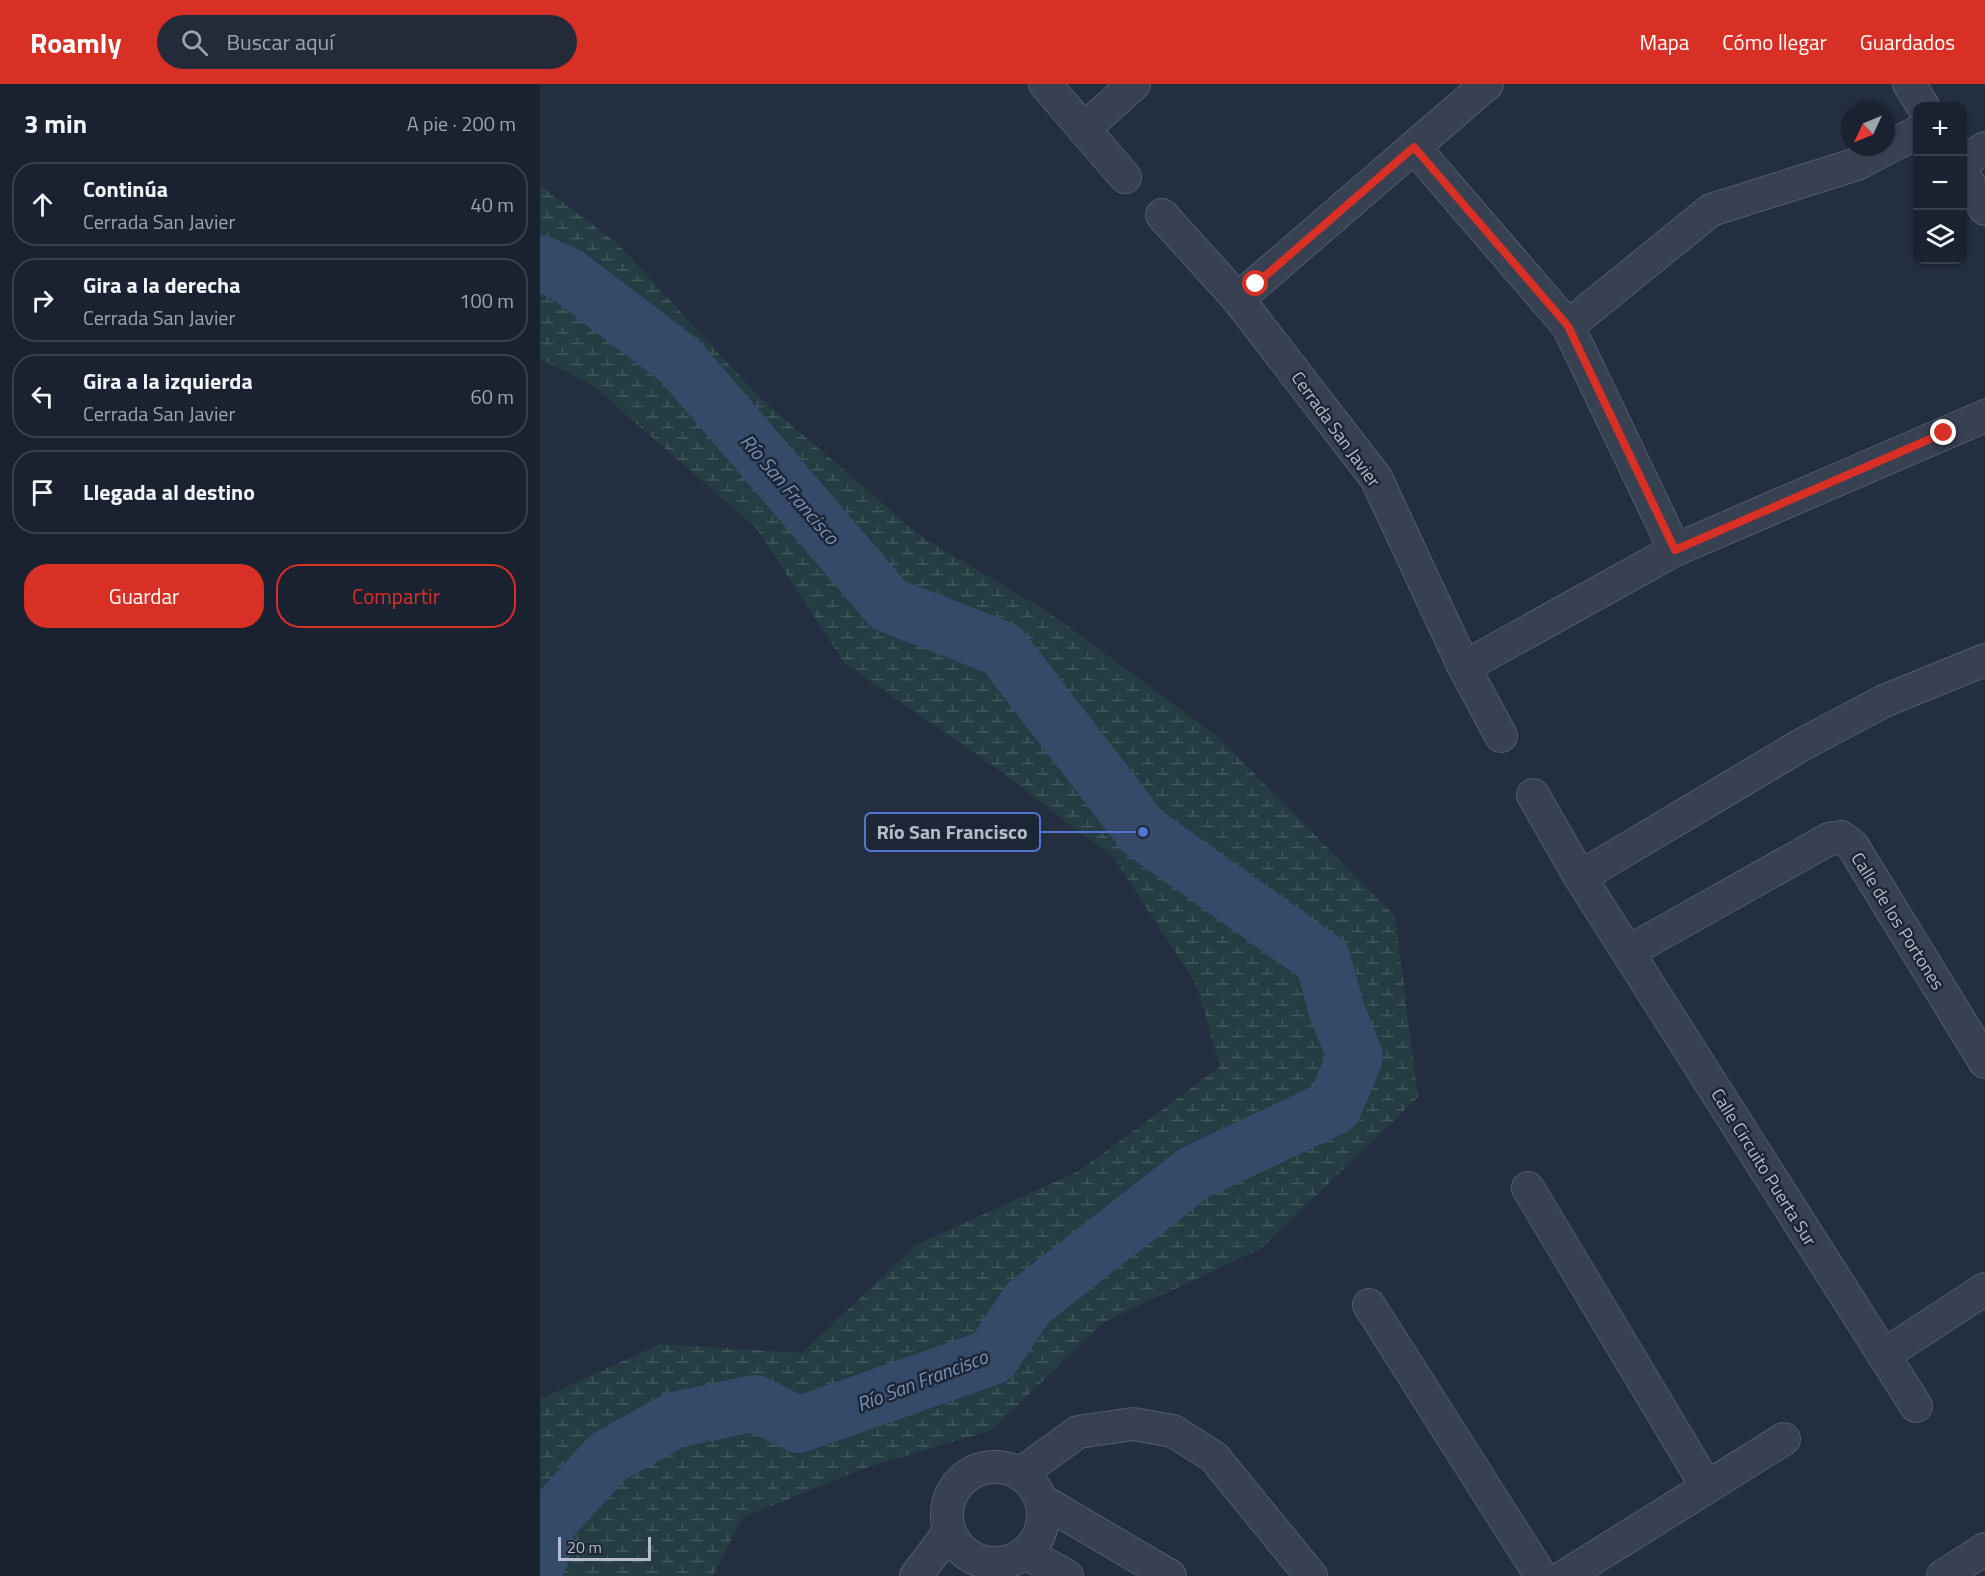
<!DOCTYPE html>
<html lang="es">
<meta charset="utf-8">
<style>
:root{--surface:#1a2231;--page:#232a39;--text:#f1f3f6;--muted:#9fa4ab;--line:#383f4d;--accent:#d93025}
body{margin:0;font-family:"Titillium Web",sans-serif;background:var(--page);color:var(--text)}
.controls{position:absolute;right:18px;top:18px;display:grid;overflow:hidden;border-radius:12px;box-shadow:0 2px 4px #0004}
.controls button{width:54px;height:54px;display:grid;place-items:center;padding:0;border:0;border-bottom:2px solid var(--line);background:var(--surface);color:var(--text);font:30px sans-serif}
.compass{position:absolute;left:1301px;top:18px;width:54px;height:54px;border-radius:50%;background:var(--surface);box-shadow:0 2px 4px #0004;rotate:226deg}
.scale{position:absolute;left:18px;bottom:15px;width:93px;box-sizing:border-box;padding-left:6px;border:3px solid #b4bccb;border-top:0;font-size:16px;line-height:21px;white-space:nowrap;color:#b4bccb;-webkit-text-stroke:4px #1c2636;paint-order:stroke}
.stop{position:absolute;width:18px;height:18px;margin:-14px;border:4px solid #d93025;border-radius:50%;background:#fff}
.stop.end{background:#d93025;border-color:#fff;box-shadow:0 2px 6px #0008}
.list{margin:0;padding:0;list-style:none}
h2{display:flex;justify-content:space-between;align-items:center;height:78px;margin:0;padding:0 24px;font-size:26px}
h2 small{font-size:20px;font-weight:400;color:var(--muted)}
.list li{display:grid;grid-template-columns:39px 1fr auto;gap:18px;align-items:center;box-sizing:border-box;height:84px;margin:0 12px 12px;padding:0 12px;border:2px solid var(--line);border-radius:24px}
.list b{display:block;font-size:22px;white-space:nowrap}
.list p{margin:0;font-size:20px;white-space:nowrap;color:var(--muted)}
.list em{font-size:20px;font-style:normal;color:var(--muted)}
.actions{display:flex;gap:12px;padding:18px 24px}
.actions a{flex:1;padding:14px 0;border:2px solid var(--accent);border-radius:24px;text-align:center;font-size:21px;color:var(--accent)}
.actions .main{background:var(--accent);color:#fff}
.icon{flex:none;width:33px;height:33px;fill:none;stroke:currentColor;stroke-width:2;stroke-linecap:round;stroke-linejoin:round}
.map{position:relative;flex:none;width:1445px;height:1492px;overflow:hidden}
header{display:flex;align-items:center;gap:36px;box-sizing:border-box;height:84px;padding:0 30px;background:var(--accent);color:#fff}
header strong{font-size:28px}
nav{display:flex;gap:33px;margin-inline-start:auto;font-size:21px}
.search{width:420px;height:54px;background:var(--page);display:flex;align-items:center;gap:15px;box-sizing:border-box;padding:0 21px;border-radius:33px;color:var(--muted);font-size:22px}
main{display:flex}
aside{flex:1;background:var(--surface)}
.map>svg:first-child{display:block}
.wetland{fill:url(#wetland-marsh)}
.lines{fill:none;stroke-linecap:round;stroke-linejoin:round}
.river{stroke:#354969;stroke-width:56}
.minor-casing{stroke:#525c6b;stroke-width:34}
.minor{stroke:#374151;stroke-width:32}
.route{stroke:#d93025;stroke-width:8}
.labels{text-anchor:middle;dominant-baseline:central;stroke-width:5;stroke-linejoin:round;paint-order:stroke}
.street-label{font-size:18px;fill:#b4bccb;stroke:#1c2636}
.water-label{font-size:20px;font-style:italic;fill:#7990b5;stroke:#1c2636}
.leader{fill:none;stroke:#5274d3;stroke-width:2}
.callout-dot{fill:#5274d3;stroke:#1c2636;stroke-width:2}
.callout{fill:#1c2636;stroke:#5274d3;stroke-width:2}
.callout-label{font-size:20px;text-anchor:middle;font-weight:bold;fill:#b4bccb}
</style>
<header>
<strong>Roamly</strong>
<div class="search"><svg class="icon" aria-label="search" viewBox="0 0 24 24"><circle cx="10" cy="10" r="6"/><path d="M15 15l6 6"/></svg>Buscar aquí</div>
<nav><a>Mapa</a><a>Cómo llegar</a><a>Guardados</a></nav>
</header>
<main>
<aside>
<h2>3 min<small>A pie · 200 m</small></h2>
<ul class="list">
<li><svg class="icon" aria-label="ahead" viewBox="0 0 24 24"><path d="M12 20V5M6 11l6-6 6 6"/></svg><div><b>Continúa</b><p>Cerrada San Javier</p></div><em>40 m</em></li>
<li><svg class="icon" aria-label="right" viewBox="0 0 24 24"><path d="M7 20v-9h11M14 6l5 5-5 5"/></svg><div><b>Gira a la derecha</b><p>Cerrada San Javier</p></div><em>100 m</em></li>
<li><svg class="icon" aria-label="left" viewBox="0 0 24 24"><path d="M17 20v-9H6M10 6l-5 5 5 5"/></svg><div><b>Gira a la izquierda</b><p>Cerrada San Javier</p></div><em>60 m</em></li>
<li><svg class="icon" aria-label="arrive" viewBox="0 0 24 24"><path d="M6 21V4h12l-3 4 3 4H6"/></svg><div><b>Llegada al destino</b></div></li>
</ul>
<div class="actions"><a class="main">Guardar</a><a>Compartir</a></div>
</aside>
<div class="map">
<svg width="1445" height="1492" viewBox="0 0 1445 1492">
<defs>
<pattern id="wetland-marsh" width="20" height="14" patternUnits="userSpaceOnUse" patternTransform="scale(1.5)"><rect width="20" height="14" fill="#253d42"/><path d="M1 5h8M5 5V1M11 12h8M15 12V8" fill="none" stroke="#42575c"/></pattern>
</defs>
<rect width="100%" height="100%" fill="#232e41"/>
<path class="wetland" d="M0,101L78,160L221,315L382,453L511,530L677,652L855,832L878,1013L722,1164L564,1238L452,1346L322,1385L202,1434L173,1492H0V1315L120,1260L262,1269L376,1161L539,1087L680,983L656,900L574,774L460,687L305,580L217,445L51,300L0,275Z"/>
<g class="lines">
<path class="river" d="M0,179L27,191L140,277L349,521L462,565L603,748L783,876L796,924L815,973L794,1023L654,1089L488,1219L452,1273L258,1341L215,1319L135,1336L68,1373L8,1439L0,1476"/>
<defs>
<g id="minor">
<path d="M505,0L585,93"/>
<path d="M1369,0L1383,22"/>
<path d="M544,45L594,0"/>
<path d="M874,63L1028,242L1135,466"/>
<path d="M1422,79L1445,64"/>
<path d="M1422,88L1445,125"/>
<path d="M622,131L698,215L836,394L924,583L961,652"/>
<path d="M698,215L947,0"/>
<path d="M1028,242L1171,126L1317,80L1378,48"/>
<path d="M924,583L1135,466L1445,332"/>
<path d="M993,711L1040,793L1376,1322"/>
<path d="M1040,793L1263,660L1344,617L1445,576"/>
<path d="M1088,868L1289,755L1301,753L1312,761L1445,978"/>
<path d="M988,1104L1167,1403"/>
<path d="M829,1221L1001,1492"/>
<path d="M1344,1271L1445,1205"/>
<circle cx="455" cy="1431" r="48"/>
<path d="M480,1390L538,1348L593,1340L633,1347L674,1373L771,1492"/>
<path d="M501,1416L630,1492"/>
<path d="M486,1469L527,1492"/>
<path d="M376,1492L409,1448"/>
<path d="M1025,1492L1244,1355"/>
<path d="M1403,1492L1445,1465"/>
</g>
</defs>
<use href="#minor" class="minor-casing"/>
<use href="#minor" class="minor"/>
</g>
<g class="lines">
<path class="route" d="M716,200L874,63L1028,242L1135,466L1404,349"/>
</g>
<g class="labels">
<g class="street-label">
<text transform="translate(796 345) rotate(54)">Cerrada San Javier</text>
<text transform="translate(1358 837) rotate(58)">Calle de los Portones</text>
<text transform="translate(1224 1083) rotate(58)">Calle Circuito Puerta Sur</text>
</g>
<g class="water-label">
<text transform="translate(250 405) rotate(49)">Río San Francisco</text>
<text transform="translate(382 1296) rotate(-21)">Río San Francisco</text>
</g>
</g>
<path class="leader" d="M603 748L500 748"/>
<circle class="callout-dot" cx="603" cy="748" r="6"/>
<rect class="callout" x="325" y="729" width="175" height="38" rx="6"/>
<g class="callout-label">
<text x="412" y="755">Río San Francisco</text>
</g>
</svg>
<div class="controls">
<button>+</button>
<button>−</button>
<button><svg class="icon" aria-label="layers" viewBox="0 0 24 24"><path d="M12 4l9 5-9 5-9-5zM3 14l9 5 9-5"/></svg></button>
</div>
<svg class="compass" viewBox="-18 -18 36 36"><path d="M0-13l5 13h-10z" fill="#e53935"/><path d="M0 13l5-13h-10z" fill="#9fa4ab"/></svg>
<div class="scale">20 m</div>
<div class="stop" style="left:716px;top:200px"></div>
<div class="stop end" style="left:1404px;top:349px"></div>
</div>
</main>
